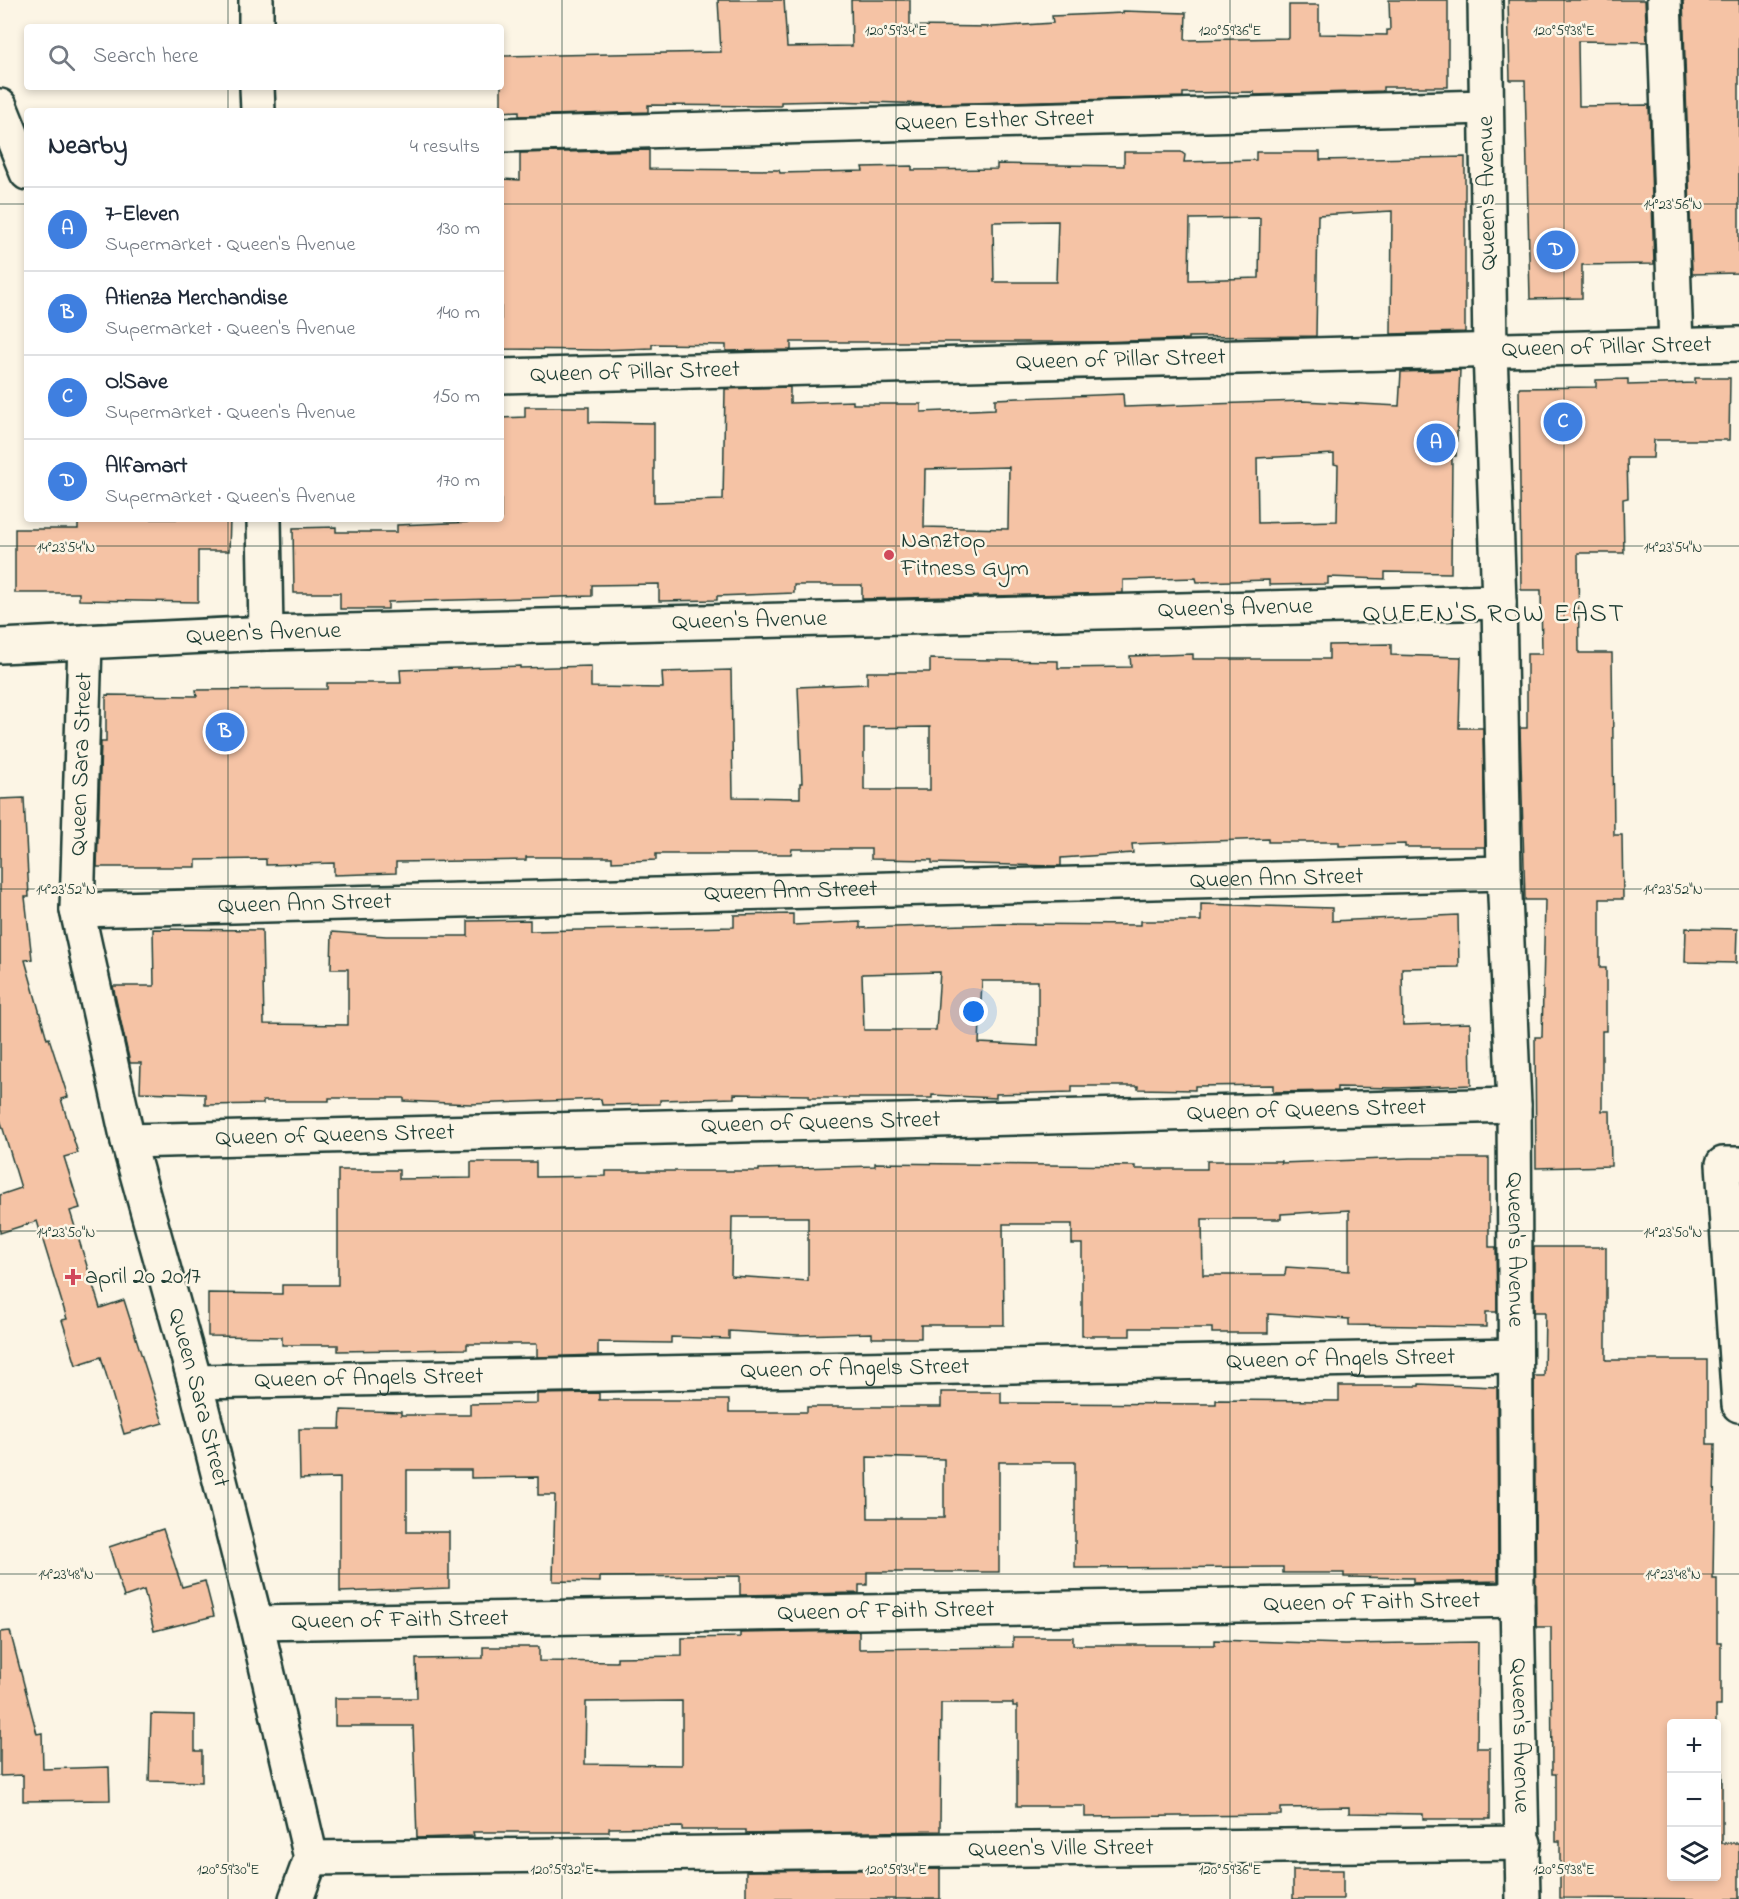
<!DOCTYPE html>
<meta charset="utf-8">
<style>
:root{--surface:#fff;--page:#f2f2f3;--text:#1f2937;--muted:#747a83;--line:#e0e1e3;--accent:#d1495b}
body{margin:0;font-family:"Indie Flower",sans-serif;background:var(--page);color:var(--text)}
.controls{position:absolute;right:18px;bottom:18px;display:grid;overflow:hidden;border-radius:6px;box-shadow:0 3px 9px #0003}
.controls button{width:54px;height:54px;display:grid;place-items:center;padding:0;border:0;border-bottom:2px solid var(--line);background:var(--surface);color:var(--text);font:30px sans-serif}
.you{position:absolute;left:974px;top:1012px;width:21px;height:21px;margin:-15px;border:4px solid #fff;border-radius:50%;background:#1a73e8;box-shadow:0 0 0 9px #1a73e833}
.badge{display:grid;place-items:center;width:39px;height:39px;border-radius:50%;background:var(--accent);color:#fff;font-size:20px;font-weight:700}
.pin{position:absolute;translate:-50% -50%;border:3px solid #fff;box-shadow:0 2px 6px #0006}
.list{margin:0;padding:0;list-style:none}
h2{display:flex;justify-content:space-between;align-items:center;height:78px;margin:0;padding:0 24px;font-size:26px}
h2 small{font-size:20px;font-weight:400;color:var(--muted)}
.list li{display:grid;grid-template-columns:39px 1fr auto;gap:18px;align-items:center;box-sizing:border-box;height:84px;padding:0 24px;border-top:2px solid var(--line)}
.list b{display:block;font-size:22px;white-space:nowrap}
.list p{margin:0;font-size:20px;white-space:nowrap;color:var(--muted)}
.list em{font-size:20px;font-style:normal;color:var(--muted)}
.icon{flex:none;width:33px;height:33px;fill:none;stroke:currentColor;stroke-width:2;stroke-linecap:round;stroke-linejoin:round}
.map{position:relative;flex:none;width:1739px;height:1899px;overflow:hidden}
.search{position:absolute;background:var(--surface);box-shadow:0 3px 9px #0003;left:24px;top:24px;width:480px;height:66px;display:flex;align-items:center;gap:15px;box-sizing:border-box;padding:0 21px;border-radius:6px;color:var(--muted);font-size:22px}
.panel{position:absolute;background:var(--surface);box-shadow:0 3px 9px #0003;left:24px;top:108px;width:480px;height:414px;border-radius:6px}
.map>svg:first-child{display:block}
.building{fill:#f5c3a5;stroke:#1f3d34;stroke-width:1.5;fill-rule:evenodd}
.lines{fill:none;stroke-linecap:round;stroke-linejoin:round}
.street-casing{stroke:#1f3d34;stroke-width:38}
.secondary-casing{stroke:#1f3d34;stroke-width:38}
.street{stroke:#fcf5e5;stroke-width:33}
.secondary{stroke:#fcf5e5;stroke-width:33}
.ticks{fill:none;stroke:#1f3d34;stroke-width:1.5;stroke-opacity:0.45}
.poi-dot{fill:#d1495b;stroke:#fcf5e5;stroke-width:2}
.labels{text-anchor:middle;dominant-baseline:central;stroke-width:5;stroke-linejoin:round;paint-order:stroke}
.street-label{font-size:24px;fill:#1f3d34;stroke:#fcf5e5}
.poi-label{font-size:24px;fill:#1f3d34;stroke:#fcf5e5;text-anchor:start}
.quarter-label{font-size:27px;letter-spacing:1.5px;fill:#1f3d34;stroke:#fcf5e5}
.ticks-label{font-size:15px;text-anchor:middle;fill:#1f3d34;stroke:#fcf5e5;stroke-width:5;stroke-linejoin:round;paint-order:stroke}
</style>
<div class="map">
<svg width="1739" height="1899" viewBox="0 0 1739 1899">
<rect width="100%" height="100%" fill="#fcf5e5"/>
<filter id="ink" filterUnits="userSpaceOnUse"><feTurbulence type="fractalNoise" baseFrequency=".0167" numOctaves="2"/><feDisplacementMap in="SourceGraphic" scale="12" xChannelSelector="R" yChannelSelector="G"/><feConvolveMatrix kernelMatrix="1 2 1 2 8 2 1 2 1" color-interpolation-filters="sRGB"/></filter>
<g filter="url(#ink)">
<g class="building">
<path d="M718,0H784L787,47L852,46L851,0H910V26L993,27L1053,23L1052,16L1123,13V11L1186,13L1185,40L1289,38V5H1319V34L1387,35V30H1390L1389,0H1448V87H1383V91L1254,95V92L1183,93V97L934,104L831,101L781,102V106L648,105V112L519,116V111L501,112V56L721,52Z"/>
<path d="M1508,0H1645L1647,42L1578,41L1579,106L1649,105L1654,264L1582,265V298L1530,299L1525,80H1510Z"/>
<path d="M1683,0H1739V273L1692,274Z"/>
<path d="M649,150V169L779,170L780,173L863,171L862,167L912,166V170L997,169V164L1124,166V152H1181L1185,155L1184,162L1256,160V152H1320V160L1465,157V332L1391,334L1392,211L1318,215L1316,336L1188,337V339L1098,342H791V350L726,351V345L652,344V348L601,350L501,349V179L520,180V153ZM1260,218L1259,278L1189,280L1190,219ZM1058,221L1056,282H994L993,222Z"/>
<path d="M1460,370L1456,456H1452L1451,573L1385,572V579L1328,577V584L1269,585V580L1197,582L1196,578L1123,580V593L862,599V585H794V593L717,596V600L659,601V584L592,585V596L388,602V609H340V593H294L293,528L336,527V532H397V525L501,521V418L525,417V407H589V422L654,423V502L723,500L725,389L790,387V403L853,401V404H921V412L995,409V399L1123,394L1124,407L1303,401L1399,406L1401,372ZM1334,454V464L1338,465L1337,521L1258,523L1257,458ZM1009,467L1008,529L924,527L925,469Z"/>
<path d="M1695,378H1730L1729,440H1654L1653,458H1627L1628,498L1623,499L1624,553H1578L1579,653H1612L1614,835H1622L1623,899H1600V968H1606V1031H1602V1111H1610L1611,1166L1536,1168L1535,1037H1542L1545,900H1525L1520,728H1527V654H1542L1541,590H1521L1519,388L1596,387V380L1628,379V385L1695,383Z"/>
<path d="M78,519H230L229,551H198V602L79,600V593H15V529H78Z"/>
<path d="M1391,644V655L1461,657L1459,728H1483L1485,847H1405V844L1339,846V842H1268V839L1132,844L1133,853L1061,858V866H1054L932,863V860L871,859V849H792L791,854H656V860L612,862V857H526V860L396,862V873L334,875V863L266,865V859L196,860V867H97L101,742H106V695L197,696L196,690L327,689V683H401L400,670L520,666V668L591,666V687L663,688L662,672L731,670L733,797L800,798V783H802L798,687L867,684V672H930V659L1058,661V668L1131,667L1130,656L1193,654V659H1329V645ZM930,727V790H864V728Z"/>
<path d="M24,798L29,897H25L32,959L25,960L47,1039L49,1038L68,1097L61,1099L78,1153L64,1157L80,1208L70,1211L100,1308L124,1300L163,1423L124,1434L101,1357L76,1365L62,1320L67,1319L37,1221L0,1233V1195L21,1188L0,1119V799Z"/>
<path d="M1201,904L1332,908V921L1458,915L1459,967L1402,968L1403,1025L1470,1023L1471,1085L1397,1088L1337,1087V1091L1273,1092V1085L1195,1086V1090L1138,1089V1086H1072V1092L996,1094V1098L932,1095V1098H809V1095L734,1094V1098L660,1100V1104L602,1105L601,1099L471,1104L404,1101V1098H329V1101H263V1104L205,1105V1094L140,1092L141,1063H130L113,986H154L153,929L262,930L264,1024L348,1025V969H331L332,932L386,936H468V921L530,920V931L734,927V915L793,914V925L860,922V928L1001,924L1141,925V921H1201ZM940,972L936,1030H864L862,974ZM982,981H1038V1046L979,1043Z"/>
<path d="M1686,928L1737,929L1736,963L1685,962Z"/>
<path d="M1411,1158H1489V1247H1496L1497,1312H1486V1327L1349,1325V1319L1268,1314V1333H1212V1328H1130V1336H1082V1244H1072V1224H1003L1004,1325H921V1338H872V1333L798,1335L729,1331V1339L671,1337V1343L598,1342V1355L537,1357V1344H467V1349L338,1351V1345H282V1337L208,1336V1293L282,1294V1285H338V1170H399V1179L471,1178V1162H536V1177L606,1176V1171H759V1169L875,1166V1163L1135,1166V1169H1207V1161H1281V1163ZM1349,1210V1271L1286,1267L1285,1275H1203L1202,1219H1281V1214ZM732,1217H808V1281L731,1276Z"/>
<path d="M1534,1247H1606V1360H1707V1444H1715L1713,1579H1717V1642H1721V1706H1716V1724H1671V1876H1716V1772H1722V1843H1739V1899L1560,1898V1841H1556V1774H1552L1551,1627H1536L1534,1376H1544L1545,1312H1534Z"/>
<path d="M1419,1384L1497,1387L1498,1581L1413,1583V1578L1344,1577V1573H1283V1567L1075,1568V1462H999V1572H867V1585H859V1593L740,1595V1576L600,1577V1582L553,1581L555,1495H538V1477L471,1478V1470H407V1532H449V1588L340,1592V1478L300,1479L299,1429H340L341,1410L401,1412V1415H470V1404L537,1403V1394L599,1393V1400H729V1412H807V1407H941V1392H1001V1403L1216,1404V1400L1339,1401V1386H1419ZM867,1457L944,1459V1518H868Z"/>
<path d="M163,1529L182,1587L205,1581L214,1616L154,1631L144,1590L124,1597L109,1547Z"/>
<path d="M10,1631L37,1734L42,1733L43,1769L109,1767L110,1800L23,1801V1775L0,1776V1632Z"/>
<path d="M859,1631V1649L1013,1647V1637H1073V1645H1215V1640L1344,1644L1478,1642L1477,1748H1490V1819H1423V1814L1349,1813V1807L1281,1808V1815L1085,1817V1806H1017V1706H1013V1703H941L940,1831L746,1834V1830H682V1827L609,1828V1832H473L474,1836L417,1838L413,1726H335V1698H417L416,1659L483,1658V1647H539V1661L617,1662V1657L682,1656V1638L740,1637V1633ZM682,1701V1765L585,1764L586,1702Z"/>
<path d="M151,1714L195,1715V1751H202V1782L149,1781Z"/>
<path d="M940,1869V1899H746V1871Z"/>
<rect x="1293" y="1870" width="50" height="29"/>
</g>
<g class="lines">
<defs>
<g id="street">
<path d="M256,0V27"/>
<path d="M1664,0L1676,345"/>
<path d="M257,87L258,111"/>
<path d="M0,106L27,173"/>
<path id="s1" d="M501,135L1486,107"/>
<path id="s2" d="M501,376L1739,344"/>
<path d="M264,519L266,633"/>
<path id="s3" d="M1499,602L1504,873L1514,1105L1517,1600L1523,1899"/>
<path id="s4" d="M85,642L77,910L128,1141L195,1382L256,1623L311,1858L296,1899"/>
<path id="s5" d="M77,910L1504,873"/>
<path id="s6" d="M128,1141L1514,1105"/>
<path d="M1739,1164H1723L1739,1405"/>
<path id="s7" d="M195,1382L1515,1356"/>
<path id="s8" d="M256,1623L1517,1600"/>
<path id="s9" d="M311,1858L1524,1843"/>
</g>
<g id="secondary">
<path id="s10" d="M0,646L266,633L1499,602L1490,351L1485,0"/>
</g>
</defs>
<use href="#street" class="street-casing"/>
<use href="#secondary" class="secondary-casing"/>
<use href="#street" class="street"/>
<use href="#secondary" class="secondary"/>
</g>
</g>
<path class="ticks" d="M228,0V27M562,0V1899M896,0V1899M1230,0V1899M1564,0V1899M228,87V111M0,204H27M501,204H1739M228,519V1899M0,546H1739M0,889H1739M0,1231H1739M0,1574H1739"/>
<g class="poi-dot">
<circle cx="889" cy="555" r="6"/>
<path d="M70 1268h6v6h6v6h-6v6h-6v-6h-6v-6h6z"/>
</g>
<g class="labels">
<g class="street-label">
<text stroke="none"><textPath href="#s1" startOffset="494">Queen Esther Street</textPath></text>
<text transform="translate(1488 193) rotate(-91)">Queen's Avenue</text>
<text stroke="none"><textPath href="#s2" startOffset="1106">Queen of Pillar Street</textPath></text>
<text stroke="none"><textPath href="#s2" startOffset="620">Queen of Pillar Street</textPath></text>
<text stroke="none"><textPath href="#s2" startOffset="134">Queen of Pillar Street</textPath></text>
<text stroke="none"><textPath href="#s10" startOffset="1236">Queen's Avenue</textPath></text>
<text stroke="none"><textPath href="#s10" startOffset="750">Queen's Avenue</textPath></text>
<text stroke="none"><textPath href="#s10" startOffset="264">Queen's Avenue</textPath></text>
<text transform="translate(82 764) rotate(-88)">Queen Sara Street</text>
<text stroke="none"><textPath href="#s5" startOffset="1200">Queen Ann Street</textPath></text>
<text stroke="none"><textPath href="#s5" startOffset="714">Queen Ann Street</textPath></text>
<text stroke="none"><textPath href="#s5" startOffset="228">Queen Ann Street</textPath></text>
<text stroke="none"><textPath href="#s6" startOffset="1179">Queen of Queens Street</textPath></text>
<text stroke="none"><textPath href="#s6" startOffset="693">Queen of Queens Street</textPath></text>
<text stroke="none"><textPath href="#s6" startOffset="207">Queen of Queens Street</textPath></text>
<text stroke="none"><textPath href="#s3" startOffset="648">Queen's Avenue</textPath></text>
<text stroke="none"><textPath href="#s7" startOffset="1146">Queen of Angels Street</textPath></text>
<text stroke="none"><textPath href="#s7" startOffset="660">Queen of Angels Street</textPath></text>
<text stroke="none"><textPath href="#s7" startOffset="174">Queen of Angels Street</textPath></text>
<text stroke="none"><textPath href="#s4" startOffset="771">Queen Sara Street</textPath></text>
<text stroke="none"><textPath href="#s8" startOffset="1116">Queen of Faith Street</textPath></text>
<text stroke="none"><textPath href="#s8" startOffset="630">Queen of Faith Street</textPath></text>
<text stroke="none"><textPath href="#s8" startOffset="144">Queen of Faith Street</textPath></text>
<text stroke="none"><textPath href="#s3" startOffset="1134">Queen's Avenue</textPath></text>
<text stroke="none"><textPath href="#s9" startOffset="750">Queen's Ville Street</textPath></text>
</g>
<g class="poi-label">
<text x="901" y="541">Nanztop<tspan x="901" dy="28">Fitness Gym</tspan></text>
<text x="85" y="1277">april 20 2017</text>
</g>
<g class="quarter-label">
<text x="1494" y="614">QUEEN'S ROW EAST</text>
</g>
</g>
<g class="ticks-label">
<text x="896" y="35">120°59'34"E</text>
<text x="1230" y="35">120°59'36"E</text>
<text x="1564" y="35">120°59'38"E</text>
<text x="1673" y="209">14°23'56"N</text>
<text x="66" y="552">14°23'54"N</text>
<text x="1673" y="552">14°23'54"N</text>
<text x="66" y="894">14°23'52"N</text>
<text x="1673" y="894">14°23'52"N</text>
<text x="66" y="1237">14°23'50"N</text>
<text x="1673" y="1237">14°23'50"N</text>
<text x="66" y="1579">14°23'48"N</text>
<text x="1673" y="1579">14°23'48"N</text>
<text x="228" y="1874">120°59'30"E</text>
<text x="562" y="1874">120°59'32"E</text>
<text x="896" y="1874">120°59'34"E</text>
<text x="1230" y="1874">120°59'36"E</text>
<text x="1564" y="1874">120°59'38"E</text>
</g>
</svg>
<div class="controls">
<button>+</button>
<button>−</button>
<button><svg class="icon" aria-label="layers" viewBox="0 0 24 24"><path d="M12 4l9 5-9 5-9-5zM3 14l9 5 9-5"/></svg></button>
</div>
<div class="you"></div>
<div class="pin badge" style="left:1436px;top:443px;background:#3f7fe0">A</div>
<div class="pin badge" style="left:225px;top:732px;background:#3f7fe0">B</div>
<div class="pin badge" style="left:1563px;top:422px;background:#3f7fe0">C</div>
<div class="pin badge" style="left:1556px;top:250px;background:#3f7fe0">D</div>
<div class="search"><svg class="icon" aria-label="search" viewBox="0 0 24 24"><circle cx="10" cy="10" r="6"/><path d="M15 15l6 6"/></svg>Search here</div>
<section class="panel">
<h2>Nearby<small>4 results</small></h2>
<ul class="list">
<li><span class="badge" style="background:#3f7fe0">A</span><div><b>7-Eleven</b><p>Supermarket · Queen's Avenue</p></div><em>130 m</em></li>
<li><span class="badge" style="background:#3f7fe0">B</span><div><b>Atienza Merchandise</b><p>Supermarket · Queen's Avenue</p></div><em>140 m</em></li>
<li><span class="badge" style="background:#3f7fe0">C</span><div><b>O!Save</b><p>Supermarket · Queen's Avenue</p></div><em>150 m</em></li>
<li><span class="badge" style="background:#3f7fe0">D</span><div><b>Alfamart</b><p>Supermarket · Queen's Avenue</p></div><em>170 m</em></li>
</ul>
</section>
</div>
